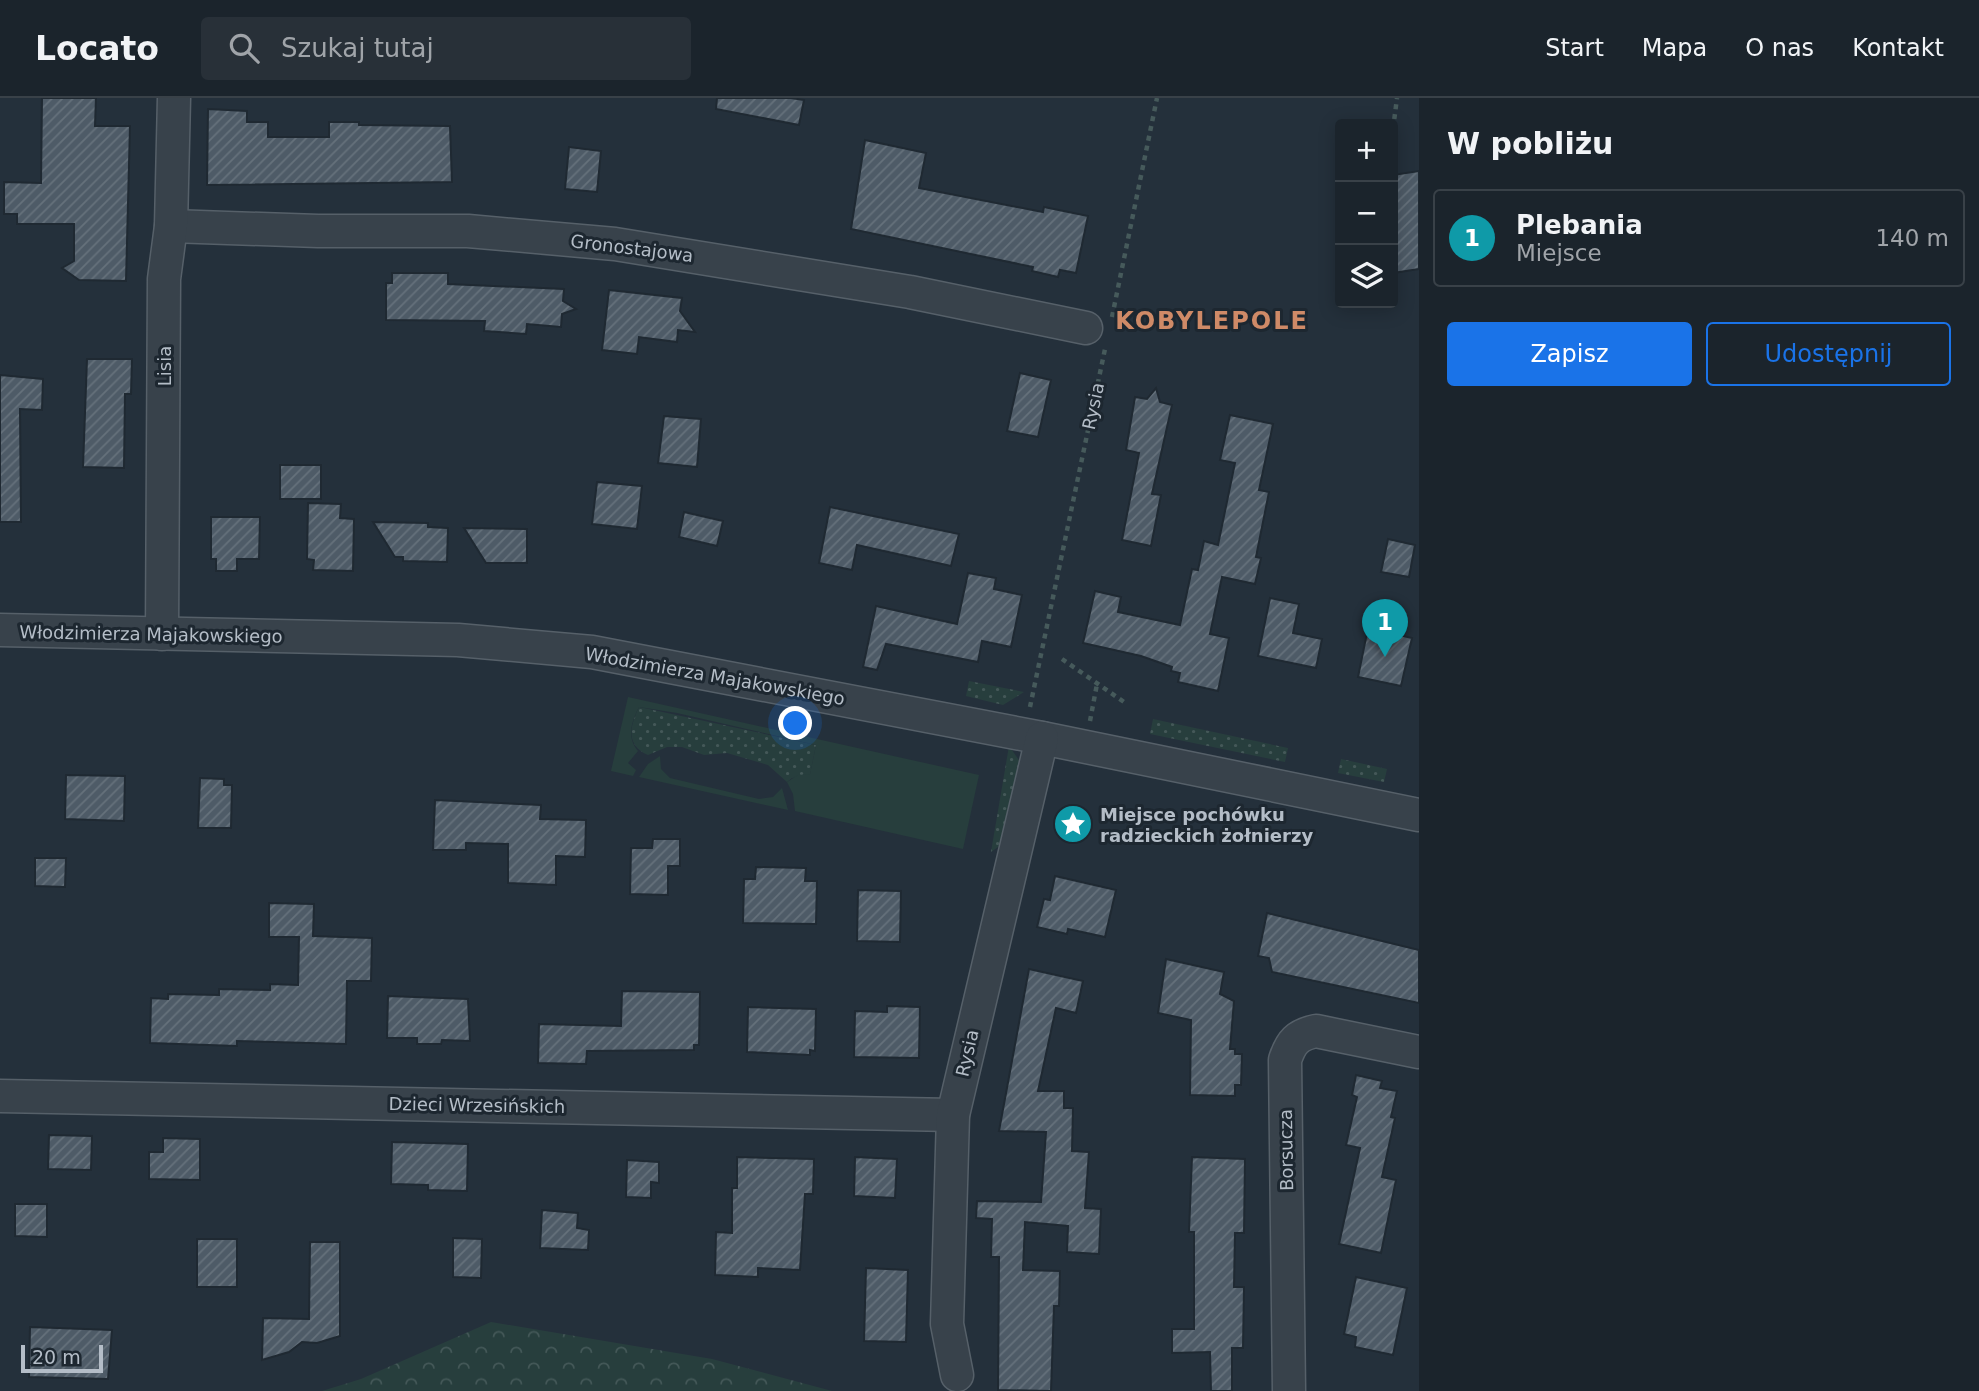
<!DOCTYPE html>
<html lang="pl">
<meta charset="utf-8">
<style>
:root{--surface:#1b242c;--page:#283038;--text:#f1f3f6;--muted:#a0a4a9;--line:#394148;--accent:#1a73e8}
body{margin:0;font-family:"DejaVu Sans",sans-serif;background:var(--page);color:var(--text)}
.controls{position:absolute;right:21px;top:21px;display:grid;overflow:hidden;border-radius:7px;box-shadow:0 4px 18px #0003}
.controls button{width:63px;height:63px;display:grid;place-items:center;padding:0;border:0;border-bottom:2px solid var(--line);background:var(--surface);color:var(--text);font:35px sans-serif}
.scale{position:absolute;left:21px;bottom:18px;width:82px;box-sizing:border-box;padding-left:7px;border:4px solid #b4bdc7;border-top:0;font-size:19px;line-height:24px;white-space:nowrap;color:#b4bdc7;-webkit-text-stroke:5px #1d2730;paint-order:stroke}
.you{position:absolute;left:796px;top:626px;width:24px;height:24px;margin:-18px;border:5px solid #fff;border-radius:50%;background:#1a73e8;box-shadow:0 0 0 10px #1a73e833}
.badge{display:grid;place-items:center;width:46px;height:46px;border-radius:50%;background:var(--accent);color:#fff;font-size:23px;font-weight:700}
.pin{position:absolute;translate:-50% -58px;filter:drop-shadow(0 2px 4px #0008)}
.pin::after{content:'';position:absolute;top:37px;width:24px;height:21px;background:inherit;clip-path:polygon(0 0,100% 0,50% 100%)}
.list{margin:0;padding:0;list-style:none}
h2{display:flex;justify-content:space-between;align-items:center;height:91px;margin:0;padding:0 28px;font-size:30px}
h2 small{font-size:23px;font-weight:400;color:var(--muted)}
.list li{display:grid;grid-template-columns:46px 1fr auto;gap:21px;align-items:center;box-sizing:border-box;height:98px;margin:0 14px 14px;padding:0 14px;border:2px solid var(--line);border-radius:7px}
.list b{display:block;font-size:26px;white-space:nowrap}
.list p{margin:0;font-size:23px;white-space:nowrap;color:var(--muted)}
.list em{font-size:23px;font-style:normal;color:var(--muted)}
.actions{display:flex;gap:14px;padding:21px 28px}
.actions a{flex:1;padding:16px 0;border:2px solid var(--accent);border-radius:7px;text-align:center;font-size:24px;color:var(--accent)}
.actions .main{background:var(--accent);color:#fff}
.icon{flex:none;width:38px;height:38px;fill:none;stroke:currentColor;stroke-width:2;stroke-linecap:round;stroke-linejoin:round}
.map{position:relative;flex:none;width:1419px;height:1293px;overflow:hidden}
header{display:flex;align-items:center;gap:42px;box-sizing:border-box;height:98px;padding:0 35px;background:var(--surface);border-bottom:2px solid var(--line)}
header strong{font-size:33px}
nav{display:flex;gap:38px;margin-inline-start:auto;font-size:24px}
.search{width:490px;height:63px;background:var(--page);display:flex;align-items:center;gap:18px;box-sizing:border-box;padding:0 24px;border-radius:7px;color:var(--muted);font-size:26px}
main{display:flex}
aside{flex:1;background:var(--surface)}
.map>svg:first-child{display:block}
.grass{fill:url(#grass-dots)}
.forest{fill:url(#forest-crowns)}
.garden{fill:#273e3d}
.building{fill:url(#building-hatch);stroke:#1f2932;stroke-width:2}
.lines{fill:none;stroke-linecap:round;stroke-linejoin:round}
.street-casing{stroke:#566069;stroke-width:35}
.path{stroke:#465a5b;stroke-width:4.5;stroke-dasharray:5 5;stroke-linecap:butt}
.street{stroke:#38424b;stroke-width:32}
.labels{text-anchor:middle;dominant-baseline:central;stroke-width:6;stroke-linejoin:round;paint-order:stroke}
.street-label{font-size:18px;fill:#b4bdc7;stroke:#1d2730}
.poi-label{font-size:18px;font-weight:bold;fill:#b4bdc7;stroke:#1d2730;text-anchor:start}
.district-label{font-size:24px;font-weight:bold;letter-spacing:2px;fill:#cf8a67;stroke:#1d2730}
</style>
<header>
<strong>Locato</strong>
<div class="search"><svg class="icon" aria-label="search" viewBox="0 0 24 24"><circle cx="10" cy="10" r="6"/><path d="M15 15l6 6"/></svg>Szukaj tutaj</div>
<nav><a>Start</a><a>Mapa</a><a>O nas</a><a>Kontakt</a></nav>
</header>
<main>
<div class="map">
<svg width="1419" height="1293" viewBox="0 0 1419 1293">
<defs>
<pattern id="grass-dots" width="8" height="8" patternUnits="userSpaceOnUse" patternTransform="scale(1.75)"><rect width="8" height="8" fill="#273e3d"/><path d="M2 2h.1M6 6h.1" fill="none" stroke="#445858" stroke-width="1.8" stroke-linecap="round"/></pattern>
<pattern id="forest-crowns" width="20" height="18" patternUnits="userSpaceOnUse" patternTransform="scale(1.75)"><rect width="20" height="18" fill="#273e3d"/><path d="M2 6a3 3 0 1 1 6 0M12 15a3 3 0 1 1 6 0" fill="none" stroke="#445858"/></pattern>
<pattern id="building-hatch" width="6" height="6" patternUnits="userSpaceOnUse" patternTransform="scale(1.75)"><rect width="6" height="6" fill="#4e5b67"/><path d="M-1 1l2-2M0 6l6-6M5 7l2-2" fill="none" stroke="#65717b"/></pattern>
</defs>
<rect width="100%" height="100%" fill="#24303b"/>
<g class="grass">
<path d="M969,583L1024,594L1003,607L966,598Z"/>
<path d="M639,609L816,647L810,677L792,680L787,684L768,667L727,655L704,657L682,649H667L648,657C625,647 630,628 639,609Z"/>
<path d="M1153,621L1288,650L1285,664L1150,636Z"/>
<path d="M1009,648L1021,665L1005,744L991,754Z"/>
<path d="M1341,661L1387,671L1384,684L1338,675Z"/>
</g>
<path class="forest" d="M491,1224L712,1261L832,1293H322L361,1281Z"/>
<g class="garden">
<path d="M628,599L979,677L963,751L795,713L793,696L787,684L798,677L810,676L816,647L677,615L639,609C632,623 626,639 638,653L628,665L636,672L633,678L611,673Z"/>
<path d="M660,658L661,671L670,680L759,701L773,699L782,690L788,712L639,679L648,666Z"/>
</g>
<g class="building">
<path d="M42,0H96L95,28H130L126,183L79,182L62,170L74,163V126H17V116H4V84L41,85Z"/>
<path d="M717,0H791L804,2L799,27L716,11Z"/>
<path d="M208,11L247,13V24H268V39H329V24H359V27L450,28L452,84L207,87Z"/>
<path d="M865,42L926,55L919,90L1043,114L1044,109L1088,118L1076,175L1060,172L1058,179L1032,173L1033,169L851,131Z"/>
<path d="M569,49L601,53L597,94L565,91Z"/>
<path d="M1419,73V171L1393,175V77Z"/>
<path d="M392,175H448V186L564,191L563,203L576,211L562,216L561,229L527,226L526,236L484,233L485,223L386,222V185H392Z"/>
<path d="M609,192L682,200L680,213L695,234L678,232L677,244L639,239L637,256L602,252Z"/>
<path d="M87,261H132L131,296H125L124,370L83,369Z"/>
<path d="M1020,275L1051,282L1038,339L1007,333Z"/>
<path d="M0,277L43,281L42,312L20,311L21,424H0Z"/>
<path d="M1156,290L1160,304L1172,307L1152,396L1161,397L1151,448L1122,442L1139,355L1126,352L1135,299L1147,301Z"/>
<path d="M1230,317L1273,326L1259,392L1269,394L1256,459L1261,460L1255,486L1222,479L1210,536L1229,540L1218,593L1178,584L1180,575L1171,573L1172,569L1141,558L1083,545L1095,493L1121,499L1118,514L1180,527L1192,471L1198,472L1204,443L1218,447L1235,365L1220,362Z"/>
<path d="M664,318L701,321L697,369L658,365Z"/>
<rect x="280" y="367" width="41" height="34"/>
<path d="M597,384L642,388L637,431L592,426Z"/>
<path d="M308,405L341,406L340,420L354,421L353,473L313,472L314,462L307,461Z"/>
<path d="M830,409L959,436L951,468L857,447L852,472L819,465Z"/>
<path d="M684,414L723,423L717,448L679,439Z"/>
<path d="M211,419H260L259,461H237V473H216V461H211Z"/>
<path d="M373,424L428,425V429L448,430L447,464L403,463V459H395Z"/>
<path d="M464,430L527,431V465H486Z"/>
<path d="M1388,441L1415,447L1409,479L1381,474Z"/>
<path d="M968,475L996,480L994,491L1022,497L1011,549L982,543L978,564L886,546L877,572L863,569L876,508L957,526Z"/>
<path d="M1270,500L1299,506L1293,535L1322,541L1316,570L1258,558Z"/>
<path d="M1368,530L1412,540L1401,588L1358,579Z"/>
<path d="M66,677L125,678L124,723L65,721Z"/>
<path d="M200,680L224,681V687H232L231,730H198Z"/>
<path d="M435,702L541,707L540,721L586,722L585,759L556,758V787L508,785V746L466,745V752H433Z"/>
<path d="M653,741H680V768H668V797L630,796L631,750H652Z"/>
<path d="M35,760H66L65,789L35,788Z"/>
<path d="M756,769L806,770L805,783H817L816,826L743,825L744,781H755Z"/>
<path d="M1055,778L1116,792L1105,839L1068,831L1067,836L1037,829L1044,801L1050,802Z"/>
<path d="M858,792L901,793L900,844L857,843Z"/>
<path d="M269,805L314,806L313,838L372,840L371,883H347L346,946L237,943V948L150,945L151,900L168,901V896L219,897V891L270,892V886L298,887L299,839H269Z"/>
<path d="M1267,815L1419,852V905L1272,874L1269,860L1258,858Z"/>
<path d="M1166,861L1224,874L1220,896L1234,903L1230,951H1235V956H1242L1241,987H1235V998L1190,997L1191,922L1158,915Z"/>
<path d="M1029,871L1083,883L1076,915L1056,910L1038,993H1064V1010H1073L1072,1053L1089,1054L1085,1110L1101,1111L1099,1156L1067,1154L1068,1128L1025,1124L1023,1172L1060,1173L1059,1208H1054L1051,1293L998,1292L999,1159H991L992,1121L976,1120L977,1103L1041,1104L1046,1034L999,1033Z"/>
<path d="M622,893L700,894L699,947H694V952L587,953L586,966L538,965L539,926L621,928Z"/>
<path d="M388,898L468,901L470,943L442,942L441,946H417V940H387Z"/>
<path d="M887,908L920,909L919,960L854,959L855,913L887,914Z"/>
<path d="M748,909L816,911L815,953L810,952V957L747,954Z"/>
<path d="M1356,977L1382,983L1380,990L1397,993L1391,1019L1395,1020L1382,1079L1396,1082L1381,1155L1339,1146L1360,1050L1346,1047L1357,999L1352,997Z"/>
<path d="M49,1037L92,1038L91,1072L48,1071Z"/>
<path d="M163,1040L200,1041V1082L149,1081V1054H163Z"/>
<path d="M392,1044L468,1046L467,1093L428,1092V1087L391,1086Z"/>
<path d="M737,1059L814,1061L813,1096H805L800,1172L758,1170V1179L715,1177L716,1134L732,1135V1090H737Z"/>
<path d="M855,1059L897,1061L895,1100L854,1098Z"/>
<path d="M1192,1059L1245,1061L1244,1135H1235L1234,1189H1244L1243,1250H1232V1293H1211L1210,1254L1172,1255V1231H1194V1134H1189Z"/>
<path d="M627,1062L659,1064V1085L651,1084V1100L626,1099Z"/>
<path d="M15,1106H47V1139L15,1138Z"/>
<path d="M542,1112L578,1115L577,1130L589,1132L588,1152L540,1150Z"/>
<path d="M453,1140L482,1141L481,1180L453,1179Z"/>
<rect x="197" y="1141" width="40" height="48"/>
<path d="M310,1144H340V1238L317,1245L302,1244L289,1254L262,1262L263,1220L309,1221Z"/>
<path d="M866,1170L908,1172L906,1244L864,1243Z"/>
<path d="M1356,1179L1407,1190L1393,1257L1355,1249L1356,1239L1344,1236Z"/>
<path d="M30,1229L112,1232L108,1281L29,1279Z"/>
</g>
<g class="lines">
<defs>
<g id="street">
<path d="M171,128L318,133H468L615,146L910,194L1086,230"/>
<path d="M0,532L458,542L592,554L1042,640L1419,717"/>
<path d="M162,536L164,181L171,128L174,0"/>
<path d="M0,998L953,1017"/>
<path d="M957,1277L947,1226L953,1017L1042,640"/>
<path d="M1289,1293L1285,962C1291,944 1297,937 1316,933L1419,954"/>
</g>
</defs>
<use href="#street" class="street-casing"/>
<g class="path">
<path d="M1393,31L1397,0"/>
<path d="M1112,219L1157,0"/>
<path d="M1062,561L1124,604"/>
<path d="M1030,609L1105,251"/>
<path d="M1090,623L1097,586"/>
</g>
<use href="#street" class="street"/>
</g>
<defs>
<symbol id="sight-disc" viewBox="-11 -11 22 22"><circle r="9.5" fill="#0f9aa8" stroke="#1d2730"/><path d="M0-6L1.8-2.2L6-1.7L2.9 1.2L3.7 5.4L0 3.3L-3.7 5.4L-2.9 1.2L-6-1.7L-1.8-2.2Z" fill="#fff"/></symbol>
</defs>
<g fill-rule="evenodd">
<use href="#sight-disc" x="1051" y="704" width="44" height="44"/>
</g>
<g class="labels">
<g class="street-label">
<text transform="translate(632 150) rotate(7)">Gronostajowa</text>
<text transform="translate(164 268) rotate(-90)">Lisia</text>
<text transform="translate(1093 308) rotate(-78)">Rysia</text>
<text transform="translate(151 536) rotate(1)">Włodzimierza Majakowskiego</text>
<text transform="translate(715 578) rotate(10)">Włodzimierza Majakowskiego</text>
<text transform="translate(967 955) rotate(-77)">Rysia</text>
<text transform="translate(477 1007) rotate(1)">Dzieci Wrzesińskich</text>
<text transform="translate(1286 1052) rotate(-91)">Borsucza</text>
</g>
<g class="poi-label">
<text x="1100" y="716">Miejsce pochówku<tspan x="1100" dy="21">radzieckich żołnierzy</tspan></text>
</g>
<g class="district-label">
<text x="1212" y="223">KOBYLEPOLE</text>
</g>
</g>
</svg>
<div class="controls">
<button>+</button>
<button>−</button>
<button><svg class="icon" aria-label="layers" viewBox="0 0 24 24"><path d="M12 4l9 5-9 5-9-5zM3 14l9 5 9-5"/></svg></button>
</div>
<div class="scale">20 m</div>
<div class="you"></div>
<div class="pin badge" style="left:1385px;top:559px;background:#0f9aa8">1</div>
</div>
<aside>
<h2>W pobliżu<small></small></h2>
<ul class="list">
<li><span class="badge" style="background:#0f9aa8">1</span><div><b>Plebania</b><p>Miejsce</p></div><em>140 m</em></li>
</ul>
<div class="actions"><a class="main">Zapisz</a><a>Udostępnij</a></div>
</aside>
</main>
